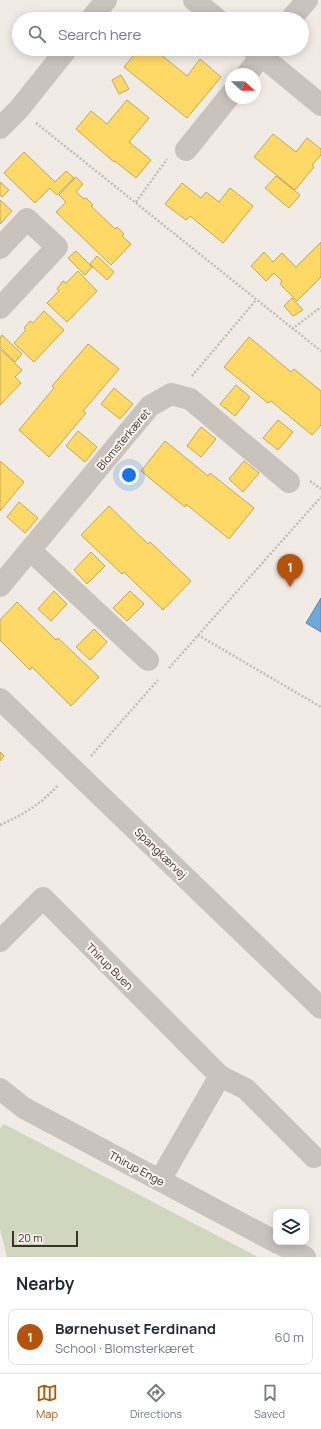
<!DOCTYPE html>
<meta charset="utf-8">
<style>
:root{--surface:#fff;--page:#f6f6f7;--text:#1f2937;--muted:#747a83;--line:#e0e1e3;--accent:#b45309}
body{margin:0;font-family:Manrope,sans-serif;background:var(--page);color:var(--text)}
.controls{position:absolute;right:12px;bottom:12px;display:grid;overflow:hidden;border-radius:8px;box-shadow:0 2px 10px #0003}
.controls button{width:36px;height:36px;display:grid;place-items:center;padding:0;border:0;border-bottom:1px solid var(--line);background:var(--surface);color:var(--text);font:20px sans-serif}
.compass{position:absolute;left:225px;top:68px;width:36px;height:36px;border-radius:50%;background:var(--surface);box-shadow:0 2px 10px #0003;rotate:111deg}
.scale{position:absolute;left:12px;bottom:10px;width:66px;box-sizing:border-box;padding-left:4px;border:2px solid #3b302b;border-top:0;font-size:11px;line-height:14px;white-space:nowrap;color:#3b302b;-webkit-text-stroke:3px #fbf5ee;paint-order:stroke}
.you{position:absolute;left:129px;top:475px;width:14px;height:14px;margin:-10px;border:3px solid #fff;border-radius:50%;background:#1a73e8;box-shadow:0 0 0 6px #1a73e833}
.badge{display:grid;place-items:center;width:26px;height:26px;border-radius:50%;background:var(--accent);color:#fff;font-size:13px;font-weight:700}
.pin{position:absolute;translate:-50% -33px;filter:drop-shadow(0 1px 2px #0008)}
.pin::after{content:'';position:absolute;top:21px;width:14px;height:12px;background:inherit;clip-path:polygon(0 0,100% 0,50% 100%)}
.list{margin:0;padding:0;list-style:none}
h2{display:flex;justify-content:space-between;align-items:center;height:52px;margin:0;padding:0 16px;font-size:17px}
h2 small{font-size:13px;font-weight:400;color:var(--muted)}
.list li{display:grid;grid-template-columns:26px 1fr auto;gap:12px;align-items:center;box-sizing:border-box;height:56px;margin:0 8px 8px;padding:0 8px;border:1px solid var(--line);border-radius:8px}
.list b{display:block;font-size:15px;white-space:nowrap}
.list p{margin:0;font-size:13px;white-space:nowrap;color:var(--muted)}
.list em{font-size:13px;font-style:normal;color:var(--muted)}
.icon{flex:none;width:22px;height:22px;fill:none;stroke:currentColor;stroke-width:2;stroke-linecap:round;stroke-linejoin:round}
.map{position:relative;flex:none;width:321px;height:1257px;overflow:hidden}
.search{position:absolute;background:var(--surface);box-shadow:0 2px 10px #0003;left:12px;right:12px;top:12px;height:44px;display:flex;align-items:center;gap:10px;box-sizing:border-box;padding:0 14px;border-radius:22px;color:var(--muted);font-size:15px}
.sheet{height:116px;background:var(--surface)}
nav{display:flex;justify-content:space-around;align-items:center;box-sizing:border-box;height:56px;border-top:1px solid var(--line);background:var(--surface);font-size:11px;color:var(--muted)}
nav a{display:grid;justify-items:center;gap:2px}
nav .on{color:var(--accent)}
.map>svg:first-child{display:block}
.green{fill:#d1d6bf}
.homes{fill:#ffd966;stroke:#c4a654}
.schools{fill:#6fa8dc;stroke:#5f84a7}
.lines{fill:none;stroke-linecap:round;stroke-linejoin:round}
.path{stroke:#c2bbb6;stroke-width:2.5;stroke-dasharray:2 2;stroke-linecap:butt}
.minor{stroke:#c9c3be;stroke-width:22}
.labels{text-anchor:middle;dominant-baseline:central;stroke-width:4;stroke-linejoin:round;paint-order:stroke}
.street-label{font-size:11px;fill:#3b302b;stroke:#fbf5ee}
</style>
<div class="map">
<svg width="321" height="1257" viewBox="0 0 321 1257">
<rect width="100%" height="100%" fill="#f0ebe5"/>
<path class="green" d="M4,1124L258,1257H7L0,1229V1128Z"/>
<g class="homes">
<path d="M139,49H154L187,76L200,59L221,77L187,118L124,67Z"/>
<path d="M121,75L129,89L119,94L112,80Z"/>
<path d="M127,100L149,118L129,142L151,160L136,178L115,161L114,162L76,129L91,111L107,124Z"/>
<path d="M273,134L296,152L307,138L321,149V155L312,165L314,167L295,190L254,157Z"/>
<path d="M24,152L55,182L66,171L74,178L57,195L50,188L35,203L4,173Z"/>
<path d="M276,176L300,195L289,208L265,188Z"/>
<path d="M76,177L83,184L76,192L84,199L86,198L93,205L91,206L115,229L117,227L124,234L122,236L131,244L111,265L56,212L66,202L59,195Z"/>
<path d="M0,182L9,190L2,197L0,195Z"/>
<path d="M182,183L201,198L206,192L219,202L230,188L253,206L223,243L190,216L186,220L165,204Z"/>
<path d="M0,200L12,211L0,224Z"/>
<path d="M321,242V277L297,301L280,284L282,281L274,273L266,281L251,266L264,252L273,262L282,253L296,267Z"/>
<path d="M76,251L92,267L85,275L68,258Z"/>
<path d="M97,256L114,272L107,280L90,264Z"/>
<path d="M78,271L97,291L67,322L47,303L59,291L57,289L63,281L66,283Z"/>
<path d="M292,298L303,310L293,316L284,306Z"/>
<path d="M44,311L64,330L34,362L14,343L26,330L24,328L30,321L33,323Z"/>
<path d="M2,335L22,354L15,362L0,347V338Z"/>
<path d="M249,337L291,372L294,369L321,391V425L312,435L271,401L268,403L224,367Z"/>
<path d="M88,344L119,369L83,411L86,413L49,457L19,430L54,388L52,386Z"/>
<path d="M0,349L22,370L15,377L21,383L0,405Z"/>
<path d="M236,385L250,397L235,416L220,404Z"/>
<path d="M114,388L133,404L120,419L101,404Z"/>
<path d="M278,420L293,432L278,450L263,438Z"/>
<path d="M201,427L216,439L201,457L187,446Z"/>
<path d="M78,431L97,447L85,462L66,446Z"/>
<path d="M165,441L208,476L210,473L254,508L229,539L186,504L185,507L141,471Z"/>
<path d="M0,461L24,482L0,511Z"/>
<path d="M244,461L259,473L243,492L229,479Z"/>
<path d="M19,502L38,518L25,533L7,517Z"/>
<path d="M109,506L148,544L150,542L191,581L163,610L124,572L122,574L81,535Z"/>
<path d="M91,552L105,566L87,584L74,570Z"/>
<path d="M54,591L67,604L51,621L38,609Z"/>
<path d="M130,591L144,604L127,621L113,608Z"/>
<path d="M17,602L56,640L58,638L99,677L71,706L32,667L30,670L0,640V620Z"/>
<path d="M94,629L107,642L90,660L76,647Z"/>
<path d="M0,752L4,756L0,761Z"/>
</g>
<path class="schools" d="M321,598V632L306,623Z"/>
<g class="lines">
<g class="path">
<path d="M36,123L321,351"/>
<path d="M136,202L167,159"/>
<path d="M292,329L321,307"/>
<path d="M192,376L256,300"/>
<path d="M310,481L321,489"/>
<path d="M198,635L321,707"/>
<path d="M169,668L321,497"/>
<path d="M91,756L158,680"/>
<path d="M0,825C23,815 41,804 58,785"/>
</g>
<g class="minor">
<path d="M194,0L217,19"/>
<path d="M91,19L106,0"/>
<path d="M291,19L307,0"/>
<path d="M253,49L321,105"/>
<path d="M247,74L267,49"/>
<path d="M0,128L19,109L67,49"/>
<path d="M186,150L231,94"/>
<path d="M0,248L27,219L57,247L0,308"/>
<path d="M30,550L148,660"/>
<path d="M0,586L150,406L171,394L190,399L289,482"/>
<path d="M0,699L321,1008"/>
<path d="M0,941L43,898L220,1076L160,1180"/>
<path d="M220,1076L246,1089L314,1157"/>
<path d="M0,1089L24,1108L276,1242"/>
<path d="M277,1242L305,1257"/>
</g>
</g>
<g class="labels">
<g class="street-label">
<text transform="translate(123 439) rotate(-50)">Blomsterkæret</text>
<text transform="translate(161 853) rotate(44)">Spangkærvej</text>
<text transform="translate(110 966) rotate(45)">Thirup Buen</text>
<text transform="translate(137 1168) rotate(28)">Thirup Enge</text>
</g>
</g>
</svg>
<div class="controls">
<button><svg class="icon" aria-label="layers" viewBox="0 0 24 24"><path d="M12 4l9 5-9 5-9-5zM3 14l9 5 9-5"/></svg></button>
</div>
<svg class="compass" viewBox="-18 -18 36 36"><path d="M0-13l5 13h-10z" fill="#e53935"/><path d="M0 13l5-13h-10z" fill="#747a83"/></svg>
<div class="scale">20 m</div>
<div class="you"></div>
<div class="pin badge" style="left:290px;top:587px">1</div>
<div class="search"><svg class="icon" aria-label="search" viewBox="0 0 24 24"><circle cx="10" cy="10" r="6"/><path d="M15 15l6 6"/></svg>Search here</div>
</div>
<section class="sheet">
<h2>Nearby<small></small></h2>
<ul class="list">
<li><span class="badge">1</span><div><b>Børnehuset Ferdinand</b><p>School · Blomsterkæret</p></div><em>60 m</em></li>
</ul>
</section>
<nav>
<a class="on"><svg class="icon" aria-label="map" viewBox="0 0 24 24"><path d="M3 6l6-2 6 2 6-2v14l-6 2-6-2-6 2zM9 4v14M15 6v14"/></svg>Map</a>
<a><svg class="icon" aria-label="directions" viewBox="0 0 24 24"><path d="M12 3l9 9-9 9-9-9zM9 14v-3h6M13 9l2 2-2 2"/></svg>Directions</a>
<a><svg class="icon" aria-label="saved" viewBox="0 0 24 24"><path d="M7 4h10v16l-5-4-5 4z"/></svg>Saved</a>
</nav>
